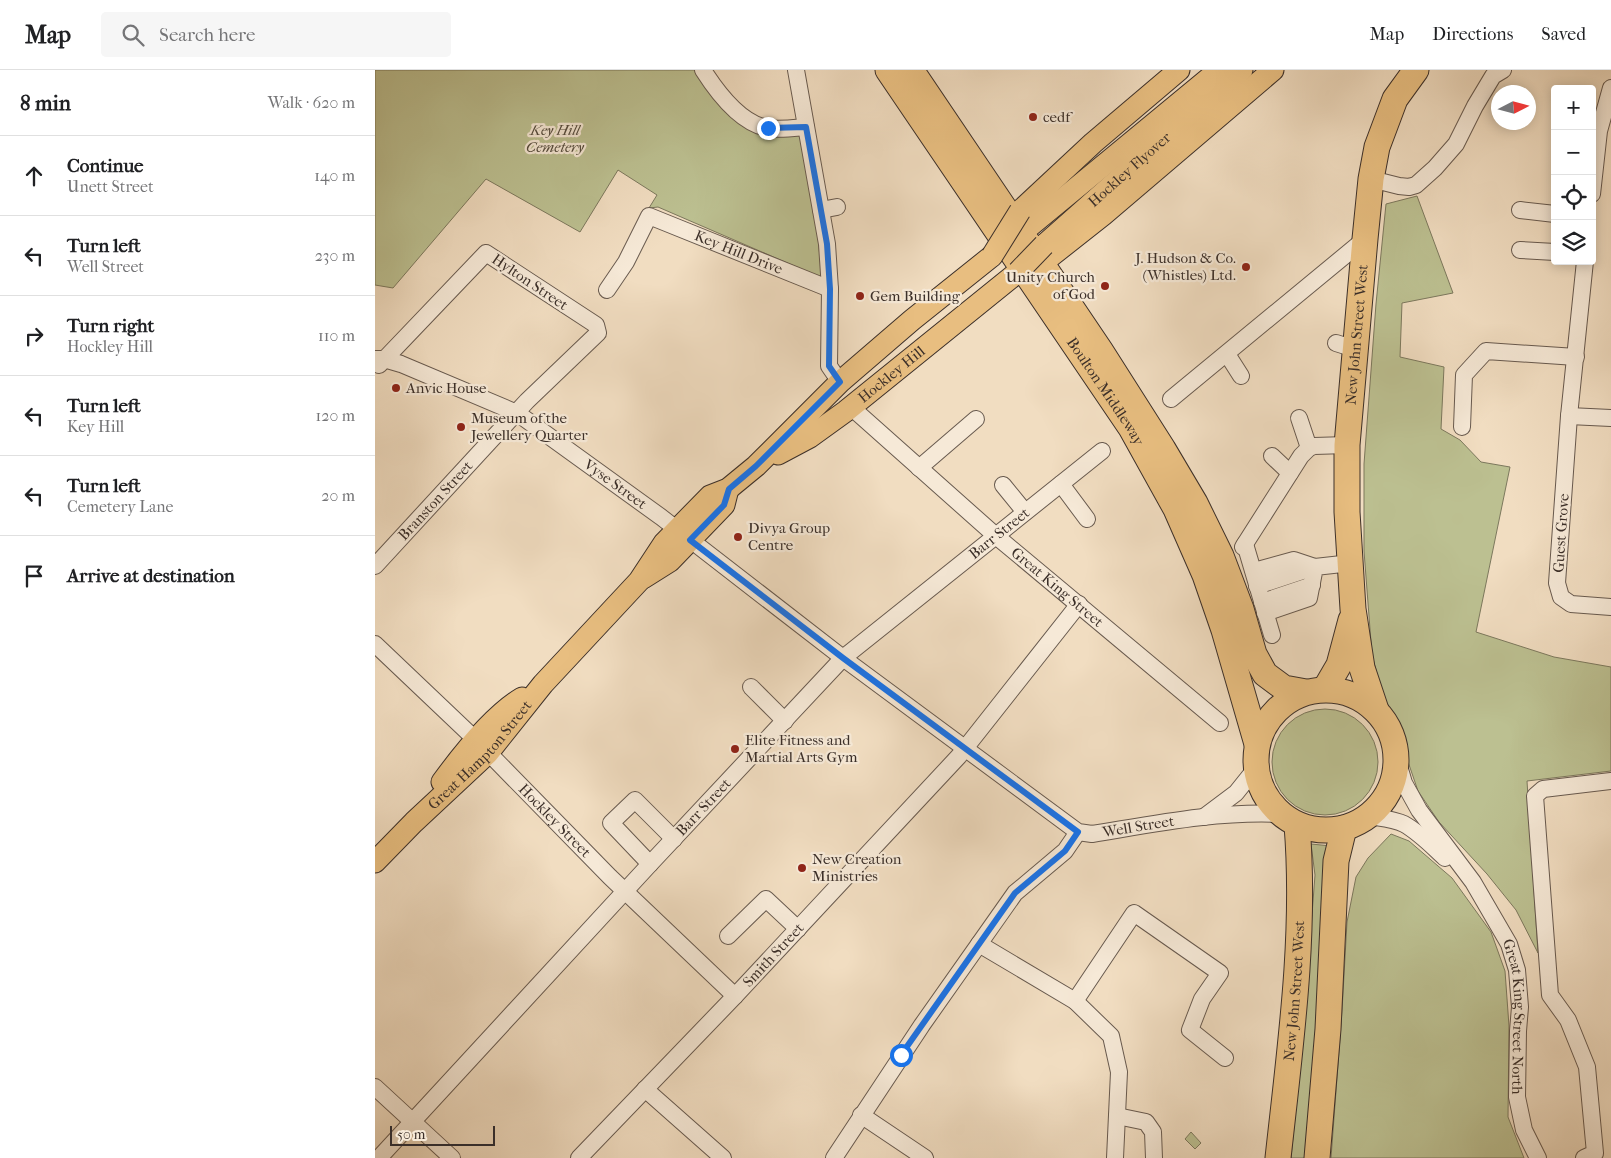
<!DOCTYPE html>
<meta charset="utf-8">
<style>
:root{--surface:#fff;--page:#f6f6f6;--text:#202124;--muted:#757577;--line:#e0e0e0}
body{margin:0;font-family:"IM FELL French Canon",serif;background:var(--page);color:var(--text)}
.controls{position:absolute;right:15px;top:15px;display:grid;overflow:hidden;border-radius:5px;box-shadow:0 2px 12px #0003}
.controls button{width:45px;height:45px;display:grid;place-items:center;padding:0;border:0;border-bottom:1px solid var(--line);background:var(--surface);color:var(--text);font:25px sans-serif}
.compass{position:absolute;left:1116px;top:15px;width:45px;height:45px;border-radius:50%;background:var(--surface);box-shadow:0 2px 12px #0003;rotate:84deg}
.scale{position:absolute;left:15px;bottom:12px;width:105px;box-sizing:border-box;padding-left:5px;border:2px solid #3b2f29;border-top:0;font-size:14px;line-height:18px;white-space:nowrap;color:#3b2f29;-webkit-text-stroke:4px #f6e9d7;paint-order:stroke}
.stop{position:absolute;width:15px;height:15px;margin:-11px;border:4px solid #1a73e8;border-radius:50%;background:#fff}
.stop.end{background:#1a73e8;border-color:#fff;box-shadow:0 1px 5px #0008}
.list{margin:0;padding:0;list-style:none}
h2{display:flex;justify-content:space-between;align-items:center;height:65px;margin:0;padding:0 20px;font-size:21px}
h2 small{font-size:16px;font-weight:400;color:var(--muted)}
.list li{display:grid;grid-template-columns:32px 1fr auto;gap:15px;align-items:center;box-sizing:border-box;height:80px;padding:0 20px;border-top:1px solid var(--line)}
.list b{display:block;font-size:19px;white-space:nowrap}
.list p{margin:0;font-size:16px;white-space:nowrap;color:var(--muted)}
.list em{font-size:16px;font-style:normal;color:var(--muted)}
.icon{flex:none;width:28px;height:28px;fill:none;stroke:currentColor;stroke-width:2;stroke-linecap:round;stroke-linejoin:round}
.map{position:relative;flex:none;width:1236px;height:1088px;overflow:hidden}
header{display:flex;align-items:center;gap:30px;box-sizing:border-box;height:70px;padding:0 25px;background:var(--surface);border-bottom:1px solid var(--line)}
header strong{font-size:24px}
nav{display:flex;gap:28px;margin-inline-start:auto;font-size:18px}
.search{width:350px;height:45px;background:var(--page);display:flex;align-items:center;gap:12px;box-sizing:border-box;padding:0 18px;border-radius:5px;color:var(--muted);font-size:19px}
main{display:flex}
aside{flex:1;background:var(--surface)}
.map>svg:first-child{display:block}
.green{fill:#bcc091;stroke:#7c785d}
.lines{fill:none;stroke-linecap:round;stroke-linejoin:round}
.minor-casing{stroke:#685a4f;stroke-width:18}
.major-casing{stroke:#3b2f29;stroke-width:23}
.highway-casing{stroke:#3b2f29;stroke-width:27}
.minor{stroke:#f6e9d7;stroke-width:16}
.major{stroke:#e8be80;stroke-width:21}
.highway{stroke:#e8be80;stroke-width:25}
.major-bridge-casing{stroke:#3b2f29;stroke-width:23;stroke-linecap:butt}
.major-bridge{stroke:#e8be80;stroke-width:21}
.route{stroke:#1a73e8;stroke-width:6}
.poi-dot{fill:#8f2418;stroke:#f6e9d7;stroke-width:2}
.labels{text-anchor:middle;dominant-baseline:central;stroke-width:4.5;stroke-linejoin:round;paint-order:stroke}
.poi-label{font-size:15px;fill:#3b2f29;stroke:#f6e9d7;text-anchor:start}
.park-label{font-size:15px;font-style:italic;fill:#554c3e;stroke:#f6e9d7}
.street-label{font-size:15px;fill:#3b2f29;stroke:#f6e9d7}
</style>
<header>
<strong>Map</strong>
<div class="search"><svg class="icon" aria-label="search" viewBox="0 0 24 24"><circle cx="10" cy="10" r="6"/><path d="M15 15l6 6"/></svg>Search here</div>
<nav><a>Map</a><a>Directions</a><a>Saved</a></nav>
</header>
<main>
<aside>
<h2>8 min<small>Walk · 620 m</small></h2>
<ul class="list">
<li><svg class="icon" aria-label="ahead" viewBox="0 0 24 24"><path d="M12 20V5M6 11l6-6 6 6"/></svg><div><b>Continue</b><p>Unett Street</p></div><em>140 m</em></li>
<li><svg class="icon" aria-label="left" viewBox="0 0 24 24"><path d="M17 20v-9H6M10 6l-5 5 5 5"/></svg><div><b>Turn left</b><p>Well Street</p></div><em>230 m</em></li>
<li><svg class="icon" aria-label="right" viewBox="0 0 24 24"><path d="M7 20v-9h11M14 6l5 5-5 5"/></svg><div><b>Turn right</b><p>Hockley Hill</p></div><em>110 m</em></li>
<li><svg class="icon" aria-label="left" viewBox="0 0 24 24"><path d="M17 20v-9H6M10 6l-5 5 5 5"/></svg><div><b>Turn left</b><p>Key Hill</p></div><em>120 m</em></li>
<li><svg class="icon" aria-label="left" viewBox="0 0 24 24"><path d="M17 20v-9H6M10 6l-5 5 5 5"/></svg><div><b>Turn left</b><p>Cemetery Lane</p></div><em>20 m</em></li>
<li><svg class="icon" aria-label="arrive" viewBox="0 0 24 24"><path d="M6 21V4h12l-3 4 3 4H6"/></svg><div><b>Arrive at destination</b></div></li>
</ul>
</aside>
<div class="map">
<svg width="1236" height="1088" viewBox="0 0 1236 1088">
<rect width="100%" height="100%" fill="#f1ddc1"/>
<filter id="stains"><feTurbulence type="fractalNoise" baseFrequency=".004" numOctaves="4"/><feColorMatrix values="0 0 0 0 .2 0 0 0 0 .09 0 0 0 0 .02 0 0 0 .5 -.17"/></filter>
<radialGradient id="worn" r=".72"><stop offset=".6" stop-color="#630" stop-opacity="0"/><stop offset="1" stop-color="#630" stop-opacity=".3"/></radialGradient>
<g class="green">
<path d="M0,0H324L378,61L428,65L442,157L447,208L283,137L274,138L282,125L243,100L205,162L111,109L18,218L0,215Z"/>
<path d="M1042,126L1078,223L1027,233L1025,287L1069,297L1066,359L1085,370L1106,392L1135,397L1101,562L1179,587L1236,597V701L1152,711L1163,883L1141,840L1112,804L1064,752L1043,721L1028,677L1011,637L997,585L989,481V394L1001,234L1011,134Z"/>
<circle cx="950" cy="692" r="53"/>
<path d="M1016,764L1034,771L1077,808L1116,862L1130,901L1134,956L1133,1047L1149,1088H956L967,941L972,852L981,807L993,788Z"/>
<path d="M936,774L956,776L934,1088H916L928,964L940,805Z"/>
<path d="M816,1062L826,1073L820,1079L810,1069Z"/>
</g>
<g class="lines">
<defs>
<g id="minor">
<path d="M328,0C342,22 365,53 392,58C404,60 419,58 431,57"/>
<path d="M421,0L452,174L455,219L454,296L465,312"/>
<path d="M996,109L1024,116L1034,117L1041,115L1060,98L1081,74L1100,36L1118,6L1128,0"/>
<path d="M1217,124L1224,61L1236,18"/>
<path d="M446,140L462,137"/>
<path d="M1145,140L1180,144"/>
<path d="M1145,180L1180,182"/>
<path d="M1210,191L1194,346L1182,513L1186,527L1196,534L1236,537"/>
<path id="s1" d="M232,220L251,192L274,146L455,219"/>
<path d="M961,273L980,279"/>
<path d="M852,284L866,306"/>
<path id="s2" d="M0,289H9L26,294L142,343L286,447L468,588L703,762L717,764C779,754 842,741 905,744"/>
<path d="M796,329L990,169"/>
<path id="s3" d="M476,337L621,466L845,653"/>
<path d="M1194,346L1236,348"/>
<path d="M924,348L934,378"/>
<path d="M1087,357L1089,305L1111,281L1201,287"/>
<path d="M897,386L915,403"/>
<path d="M544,398L601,349"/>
<path d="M686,414L712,449"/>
<path d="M628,415L650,442"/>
<path d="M870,474L897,565"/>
<path d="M868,477L926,386L934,378L939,376L972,375"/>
<path id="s4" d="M0,496L152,331L223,263L221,255L111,183L4,295"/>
<path d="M879,501L919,490L940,497"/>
<path d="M882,516L940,497"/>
<path d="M887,532L937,515"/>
<path d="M890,543L934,528L940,497L976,493"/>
<path id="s5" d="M0,574L101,670L235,807L360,926"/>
<path d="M376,617L410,651"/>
<path id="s6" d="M1022,689L1029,713L1044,740L1098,812L1134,874L1142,900L1145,937L1143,961L1142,1027L1149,1060L1163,1088"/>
<path d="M994,746C1005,748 1019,749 1029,754C1045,763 1057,776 1070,788"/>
<path d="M829,747L861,723L881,698"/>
<path d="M275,794L236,753L260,730L299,769"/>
<path d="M353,866L391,829L423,859"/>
<path d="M604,874L700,931L736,966L744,1002L740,1088"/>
<path d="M700,931L759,843L845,903L827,929L815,960L850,988"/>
<path d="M0,1017L77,1088"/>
<path d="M270,1019L348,1088"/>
<path d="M486,1045L550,1088"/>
<path d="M742,1046L771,1052L778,1062L779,1088"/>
<path id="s7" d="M4,1088L275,794L468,588L727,381"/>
<path id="s8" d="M204,1088L360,926L584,686L704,534"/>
<path d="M459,1088L547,955L640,823L690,781L703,762"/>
<path d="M1209,1088L1220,1083L1212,997L1193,950L1175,925L1160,726L1168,719L1236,711"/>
</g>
<g id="major">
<path d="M645,141L718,73L804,0"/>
<path d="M655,156L844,0"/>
<path id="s9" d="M669,175L867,0"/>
<path d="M676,186L728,145L898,0"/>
<path id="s10" d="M403,384L435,367L471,341L643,202"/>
<path d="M268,508L295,491L349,435L353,419"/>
<path d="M67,712C86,686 119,645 147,628"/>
<path id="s11" d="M0,792L39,752L113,683L168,614L264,511L289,473L335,426L353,419L381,396L465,312L537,250L617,186"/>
</g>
<g id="highway">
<path id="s12" d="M513,0L756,358L801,439L830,505L849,560L882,674"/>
<path d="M536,0L725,280L788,379L820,433L846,486L866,539L879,584L890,604L909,618L931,622"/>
<path d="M950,619L964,595L976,550"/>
<circle cx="951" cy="690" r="70"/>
<path id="s13" d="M1001,640L987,598L978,539L972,442V375L990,169L996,109L1002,77L1020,29L1041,0"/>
<path id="s14" d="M903,1088C915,978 931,865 922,755"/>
<path d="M942,1088L953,959L961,791L969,758"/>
</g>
</defs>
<use href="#minor" class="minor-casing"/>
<use href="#major" class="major-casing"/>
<use href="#highway" class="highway-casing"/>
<use href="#minor" class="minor"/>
<use href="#major" class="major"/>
<use href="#highway" class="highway"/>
<defs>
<g id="major-bridge">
<path d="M617,186L645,141"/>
<path d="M643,202L669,175"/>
</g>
</defs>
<use href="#major-bridge" class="major-bridge-casing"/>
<use href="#major-bridge" class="major-bridge"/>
</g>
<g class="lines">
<path class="route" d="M393,58L431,57L452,174L455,219L454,296L465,312L381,396L354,419L349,435L315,470L468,588L703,762L690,781L640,823L526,985"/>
</g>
<g class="poi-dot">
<circle cx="658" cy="47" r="5"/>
<circle cx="871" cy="197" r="5"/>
<circle cx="730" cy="216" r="5"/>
<circle cx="485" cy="226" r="5"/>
<circle cx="21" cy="318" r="5"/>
<circle cx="86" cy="357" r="5"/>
<circle cx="363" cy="467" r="5"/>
<circle cx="360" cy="679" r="5"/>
<circle cx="427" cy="798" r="5"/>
</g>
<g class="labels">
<g class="poi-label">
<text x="668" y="47">cedf</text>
<text x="861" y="188" text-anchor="end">J. Hudson &amp; Co.<tspan x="861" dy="17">(Whistles) Ltd.</tspan></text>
<text x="720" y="207" text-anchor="end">Unity Church<tspan x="720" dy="17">of God</tspan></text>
<text x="495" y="226">Gem Building</text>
<text x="31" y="318">Anvic House</text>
<text x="96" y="348">Museum of the<tspan x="96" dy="17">Jewellery Quarter</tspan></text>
<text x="373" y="458">Divya Group<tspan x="373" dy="17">Centre</tspan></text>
<text x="370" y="670">Elite Fitness and<tspan x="370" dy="17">Martial Arts Gym</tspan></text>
<text x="437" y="789">New Creation<tspan x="437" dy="17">Ministries</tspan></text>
</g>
<g class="park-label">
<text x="180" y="60">Key Hill<tspan x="180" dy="17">Cemetery</tspan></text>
</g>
<g class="street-label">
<text stroke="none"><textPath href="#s9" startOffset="114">Hockley Flyover</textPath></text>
<text stroke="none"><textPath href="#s1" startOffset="182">Key Hill Drive</textPath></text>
<text transform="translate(155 212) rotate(34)">Hylton Street</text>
<text stroke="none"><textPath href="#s13" startOffset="379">New John Street West</textPath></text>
<text stroke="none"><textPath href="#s10" startOffset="139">Hockley Hill</textPath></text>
<text stroke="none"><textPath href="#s12" startOffset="388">Boulton Middleway</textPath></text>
<text stroke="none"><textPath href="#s2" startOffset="274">Vyse Street</textPath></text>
<text stroke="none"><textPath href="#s4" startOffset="89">Branston Street</textPath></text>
<text stroke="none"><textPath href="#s7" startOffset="882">Barr Street</textPath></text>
<text transform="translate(1186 463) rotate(-86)">Guest Grove</text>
<text stroke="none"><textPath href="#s3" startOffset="274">Great King Street</textPath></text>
<text stroke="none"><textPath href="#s11" startOffset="150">Great Hampton Street</textPath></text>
<text stroke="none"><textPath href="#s7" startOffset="478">Barr Street</textPath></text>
<text stroke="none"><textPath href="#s5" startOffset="252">Hockley Street</textPath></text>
<text stroke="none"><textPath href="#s2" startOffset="914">Well Street</textPath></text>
<text stroke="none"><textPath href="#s8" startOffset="281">Smith Street</textPath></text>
<text stroke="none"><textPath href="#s14" startOffset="168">New John Street West</textPath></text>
<text stroke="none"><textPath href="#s6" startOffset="291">Great King Street North</textPath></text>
</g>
</g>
<rect width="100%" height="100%" filter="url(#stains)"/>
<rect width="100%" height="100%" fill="url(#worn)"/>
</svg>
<div class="controls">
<button>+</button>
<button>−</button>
<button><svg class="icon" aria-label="locate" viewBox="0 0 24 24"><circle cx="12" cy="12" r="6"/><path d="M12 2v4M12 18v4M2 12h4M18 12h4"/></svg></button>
<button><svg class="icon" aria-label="layers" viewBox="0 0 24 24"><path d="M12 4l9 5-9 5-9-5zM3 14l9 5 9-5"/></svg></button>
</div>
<svg class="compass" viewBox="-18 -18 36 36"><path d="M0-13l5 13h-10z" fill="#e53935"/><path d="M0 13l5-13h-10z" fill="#757577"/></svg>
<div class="scale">50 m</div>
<div class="stop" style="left:526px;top:985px"></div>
<div class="stop end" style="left:393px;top:58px"></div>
</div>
</main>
